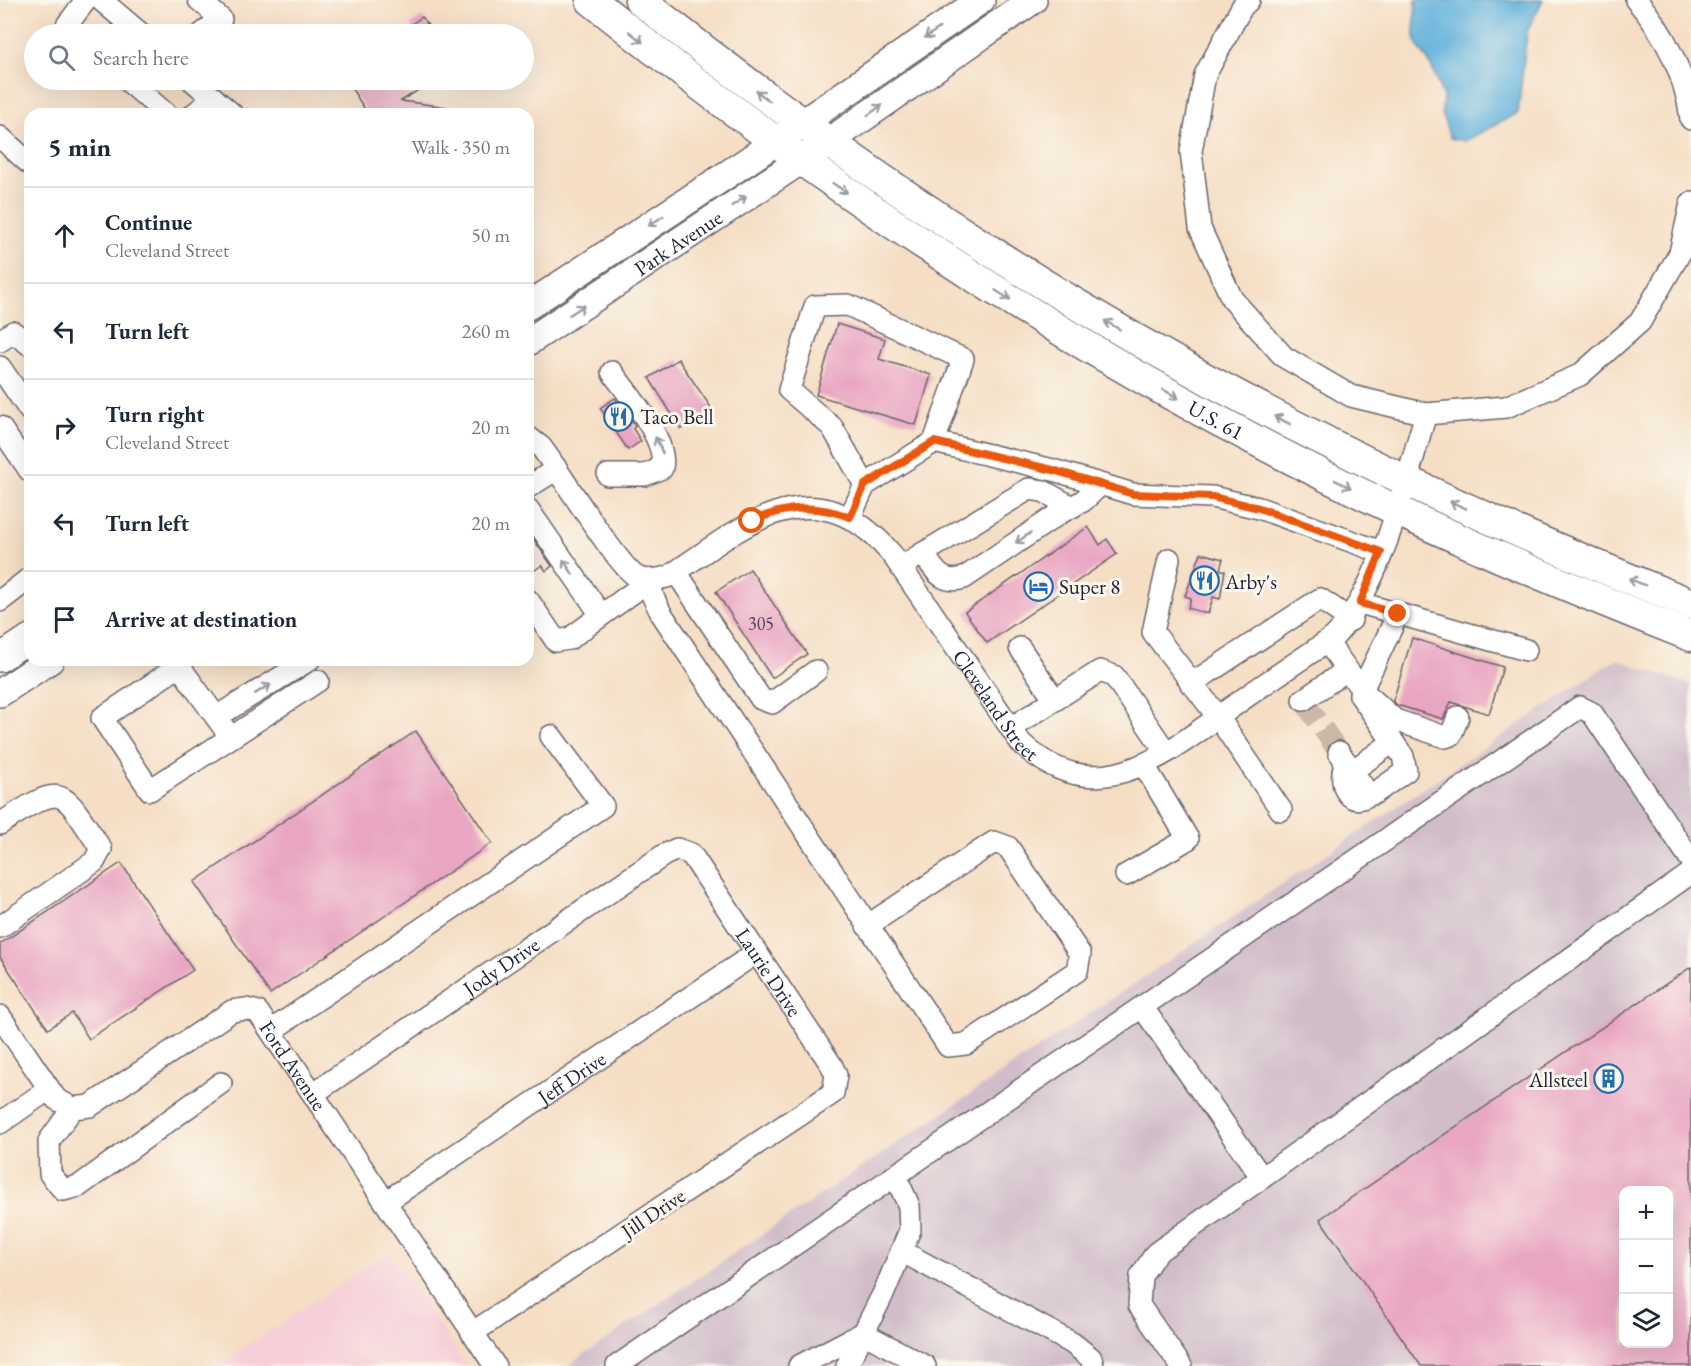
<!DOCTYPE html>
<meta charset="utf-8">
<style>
:root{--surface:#fff;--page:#f6f6f7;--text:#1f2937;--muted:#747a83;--line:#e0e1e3}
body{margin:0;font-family:"EB Garamond",serif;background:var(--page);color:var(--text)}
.controls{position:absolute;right:18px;bottom:18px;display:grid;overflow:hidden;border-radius:12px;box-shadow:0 6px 24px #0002}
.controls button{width:54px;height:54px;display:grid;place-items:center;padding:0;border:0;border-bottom:2px solid var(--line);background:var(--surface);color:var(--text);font:30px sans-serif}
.stop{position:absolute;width:18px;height:18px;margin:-14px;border:4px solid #ea580c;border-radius:50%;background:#fff}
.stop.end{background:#ea580c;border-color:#fff;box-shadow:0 2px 6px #0008}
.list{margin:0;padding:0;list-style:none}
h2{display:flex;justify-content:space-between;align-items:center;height:78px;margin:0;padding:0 24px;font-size:26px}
h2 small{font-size:20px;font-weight:400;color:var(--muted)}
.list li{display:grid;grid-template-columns:39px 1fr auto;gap:18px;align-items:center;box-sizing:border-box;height:96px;padding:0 24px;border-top:2px solid var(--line)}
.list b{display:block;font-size:22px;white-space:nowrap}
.list p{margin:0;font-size:20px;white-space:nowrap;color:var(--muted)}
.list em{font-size:20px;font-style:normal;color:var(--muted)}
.icon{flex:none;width:33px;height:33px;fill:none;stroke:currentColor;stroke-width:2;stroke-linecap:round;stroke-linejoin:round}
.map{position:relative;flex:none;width:1691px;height:1366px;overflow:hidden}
.search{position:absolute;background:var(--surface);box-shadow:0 6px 24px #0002;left:24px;top:24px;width:510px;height:66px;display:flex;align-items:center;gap:15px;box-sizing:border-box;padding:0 21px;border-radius:33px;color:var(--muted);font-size:22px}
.panel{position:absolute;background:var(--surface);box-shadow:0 6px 24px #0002;left:24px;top:108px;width:510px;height:558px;border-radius:18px}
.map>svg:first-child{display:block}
.built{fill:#f6cfd8}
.industrial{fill:#d1bdca;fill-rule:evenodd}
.water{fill:#63b2dd;stroke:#426a8c;stroke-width:1.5}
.building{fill:#e9a6c2;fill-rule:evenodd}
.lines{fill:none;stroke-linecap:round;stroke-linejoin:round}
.minor-tunnel{stroke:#cbb8a9;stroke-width:21;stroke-dasharray:21 10;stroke-linecap:butt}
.minor-casing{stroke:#6c646b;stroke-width:24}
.major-casing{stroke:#6c646b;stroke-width:30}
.highway-casing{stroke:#6c646b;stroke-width:33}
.minor{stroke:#fff;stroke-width:21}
.major{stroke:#fff;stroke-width:27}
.highway{stroke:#fff;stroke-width:30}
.oneway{stroke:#9c9ca7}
.route{stroke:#ea580c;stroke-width:8}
.labels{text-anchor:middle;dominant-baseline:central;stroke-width:6;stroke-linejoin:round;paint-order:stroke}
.number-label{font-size:18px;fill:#54435d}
.street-label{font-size:21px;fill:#22223b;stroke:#fbf7ec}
.poi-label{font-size:21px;fill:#22223b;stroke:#fbf7ec;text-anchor:start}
</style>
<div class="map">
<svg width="1691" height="1366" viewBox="0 0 1691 1366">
<rect width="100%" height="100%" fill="#fbf7ec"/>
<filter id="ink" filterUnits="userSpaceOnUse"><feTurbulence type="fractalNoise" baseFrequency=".0167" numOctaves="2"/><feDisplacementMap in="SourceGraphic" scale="12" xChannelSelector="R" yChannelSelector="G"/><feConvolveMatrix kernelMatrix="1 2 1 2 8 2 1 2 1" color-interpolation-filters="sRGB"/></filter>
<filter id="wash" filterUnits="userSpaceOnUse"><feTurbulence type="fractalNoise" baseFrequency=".008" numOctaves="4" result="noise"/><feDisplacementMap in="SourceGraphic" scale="24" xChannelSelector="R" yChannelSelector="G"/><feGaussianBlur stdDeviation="1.35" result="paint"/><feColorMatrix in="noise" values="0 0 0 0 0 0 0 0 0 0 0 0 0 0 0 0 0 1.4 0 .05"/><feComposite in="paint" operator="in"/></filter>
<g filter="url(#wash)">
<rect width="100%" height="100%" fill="#f5dec4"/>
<path class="built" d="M389,1252L467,1366H216Z"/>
<path class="industrial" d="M1616,659L1691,685V1366H567ZM1624,1190H1668V1344H1624Z"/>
<path class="water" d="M1416,0H1543L1527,31L1518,113L1465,141L1450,138L1442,114L1443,96L1430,63L1417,45L1414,31Z"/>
<g id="blocks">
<g class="building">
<path d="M422,17L434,34H417L410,25Z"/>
<path d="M346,80H434L401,101L446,107L445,114H368Z"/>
<path d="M837,324L885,339L879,359L931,375L916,425L816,395Z"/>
<path d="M678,359L712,409L681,429L649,378Z"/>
<path d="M615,398L635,425L633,429L641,441L628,450L600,408Z"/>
<path d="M1088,527L1100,545L1107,539L1117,554L987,643L965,612Z"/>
<path d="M528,531L552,566L546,571L542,565L528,575Z"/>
<path d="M1201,553L1223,559L1220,569L1225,571L1220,599L1213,597L1208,614L1188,608L1191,598L1185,596Z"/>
<path d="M750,569L807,654L772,678L716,592Z"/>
<path d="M1412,638L1503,667L1489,714L1451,702L1443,719L1397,705L1393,701Z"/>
<path d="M416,731L492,843L270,994L194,882Z"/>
<path d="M121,863L193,970L89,1039L72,1013L48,1029L0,957V944Z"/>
<path d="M1691,967V1366H1421L1320,1219ZM1623,1191H1668V1344H1623Z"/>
</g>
</g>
</g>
<g filter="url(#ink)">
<use href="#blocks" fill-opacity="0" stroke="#6c646b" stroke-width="1.5"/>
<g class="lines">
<path class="minor-tunnel" d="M1305,703L1339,752"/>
<defs>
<g id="minor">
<path d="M101,0L141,34"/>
<path d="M199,0L221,19L202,34"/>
<path d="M1249,0L1242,7L1205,75L1191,151L1200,228L1232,299L1284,357L1351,396L1426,414L1506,407L1580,375L1640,322L1680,253L1691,203"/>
<path d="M1636,0C1664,31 1686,76 1691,119"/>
<path d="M75,34L67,25L86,0"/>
<path d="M127,80L166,114"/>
<path d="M192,80L232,114"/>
<path d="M194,114L214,98"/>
<path d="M0,137L30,164"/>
<path d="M0,341L13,332L30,345"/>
<path d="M0,367L30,411"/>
<path d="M0,427L30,471"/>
<path id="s1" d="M528,437L541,447C559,470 619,570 639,578C649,582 660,579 670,576C748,522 817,463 894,557L1021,743C1096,814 1166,755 1232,707C1265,683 1300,660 1334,637C1382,586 1405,481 1426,414"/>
<path d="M934,442L1053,470L1133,494L1212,497L1259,508L1381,552"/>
<path d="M608,475H645L662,468C668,439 629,396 612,372"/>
<path d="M528,487L557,469"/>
<path d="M528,509L601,615"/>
<path d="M850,517L865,485L934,442L963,359L848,305L815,306L789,390L832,427L865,485"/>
<path d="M923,553C934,570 942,585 964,578L1060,513L1083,501L1100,485"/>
<path d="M1169,559L1153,632L1218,717L1281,810"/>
<path d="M912,560L1029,489L1043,491L1072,507"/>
<path d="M676,572L761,699L772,703L816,671"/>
<path d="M650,580L653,597L661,613L948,1046L966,1044L1077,971L1080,954L1008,847L994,842L867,926"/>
<path d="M528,600L556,641L569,639L650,580"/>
<path d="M0,601L30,578"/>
<path d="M1360,603L1526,650"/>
<path d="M1398,614L1362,690L1395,720L1445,737L1451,735L1458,717"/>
<path d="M1327,642L1362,690L1360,695L1403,756L1406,771L1375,793L1369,795L1339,752"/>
<path d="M1020,648L1055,700"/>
<path d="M175,660L224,728"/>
<path d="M181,660L179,666L102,718L150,790L318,681"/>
<path d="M1191,684L1320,599L1351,620"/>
<path d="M1303,700L1347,670"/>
<path d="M216,717L309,660"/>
<path d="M1011,728L1100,671L1114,676L1166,752"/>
<path d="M1346,762C1337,780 1347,809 1369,795"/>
<path d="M1352,771L1393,742"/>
<path d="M0,824C66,781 60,787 101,849L94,862L0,927"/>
<path d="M1126,875L1188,839L1144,765"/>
<path d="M1143,1008L1262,1178"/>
<path id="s2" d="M0,1016L56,1099L73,1108L90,1106L232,1011L246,1009L258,1012L495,1366"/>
<path d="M272,1030L603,806L551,736"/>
<path id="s3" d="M314,1093L664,855L677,849L691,854L832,1066L836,1075L833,1093L472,1333"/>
<path d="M73,1108L49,1141L50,1174L63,1190L79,1186L221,1083"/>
<path d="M0,1123L49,1089"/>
<path id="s4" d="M387,1201L756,953"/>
<path d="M901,1251L1072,1343L1091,1358L1093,1366"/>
<path d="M617,1366L1580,707L1592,713L1691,860"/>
<path d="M799,1366L863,1333L925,1366"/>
<path d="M847,1366L885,1290L910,1230L909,1206L896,1177"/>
<path d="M1181,1366L1139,1305L1141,1276L1156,1253L1691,873"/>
</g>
<g id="major">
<path d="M528,306L746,162L981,0"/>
<path id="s5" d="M528,342L827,143L1033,0"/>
<path d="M0,658L30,638"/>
<path d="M0,693L50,660"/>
</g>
<g id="highway">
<path id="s6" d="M591,0C839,200 1107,375 1396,510C1493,556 1592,597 1691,636"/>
<path d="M640,0C851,168 1076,316 1317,437C1439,499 1564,553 1691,604"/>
</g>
</defs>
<use href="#minor" class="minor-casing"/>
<use href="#major" class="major-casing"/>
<use href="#highway" class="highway-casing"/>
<use href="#minor" class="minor"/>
<use href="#major" class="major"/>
<use href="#highway" class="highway"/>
</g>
<defs><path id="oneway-shaft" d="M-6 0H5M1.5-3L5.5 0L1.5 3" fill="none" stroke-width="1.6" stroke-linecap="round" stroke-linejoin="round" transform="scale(1.5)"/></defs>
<g class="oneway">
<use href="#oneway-shaft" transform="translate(932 33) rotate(146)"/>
<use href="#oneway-shaft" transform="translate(636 37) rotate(39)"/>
<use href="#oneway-shaft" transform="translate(763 96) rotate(-143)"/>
<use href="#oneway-shaft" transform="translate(875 110) rotate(-35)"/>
<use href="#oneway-shaft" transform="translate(840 188) rotate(34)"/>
<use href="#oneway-shaft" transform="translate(739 201) rotate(-34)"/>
<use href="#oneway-shaft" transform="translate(656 221) rotate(147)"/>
<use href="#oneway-shaft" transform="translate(1003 295) rotate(32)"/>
<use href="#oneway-shaft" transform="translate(577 310) rotate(-33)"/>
<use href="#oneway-shaft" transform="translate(1112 325) rotate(-150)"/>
<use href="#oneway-shaft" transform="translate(1171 394) rotate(29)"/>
<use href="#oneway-shaft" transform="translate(1282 420) rotate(-153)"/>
<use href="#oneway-shaft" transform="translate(659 445) rotate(-114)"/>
<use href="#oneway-shaft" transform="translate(1343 484) rotate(26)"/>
<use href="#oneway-shaft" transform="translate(1458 505) rotate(-156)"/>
<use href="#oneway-shaft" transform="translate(1023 538) rotate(146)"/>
<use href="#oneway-shaft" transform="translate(568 567) rotate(-124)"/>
<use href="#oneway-shaft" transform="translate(1637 582) rotate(-158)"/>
<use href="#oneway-shaft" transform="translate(263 689) rotate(-31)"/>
</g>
</g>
<g class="lines" filter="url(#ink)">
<path class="route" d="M752,521C787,506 815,504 850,517L865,485L934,442L1053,470L1133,494L1212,497L1259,508L1381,552L1360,603L1398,614"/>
</g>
<defs>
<symbol id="restaurant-ring" viewBox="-11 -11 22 22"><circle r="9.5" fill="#fbf7ec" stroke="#1f6fb2" stroke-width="1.5"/><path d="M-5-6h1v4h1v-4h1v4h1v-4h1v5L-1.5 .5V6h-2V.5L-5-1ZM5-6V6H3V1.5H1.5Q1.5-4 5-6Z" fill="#1f6fb2"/></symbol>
<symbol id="hotel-ring" viewBox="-11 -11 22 22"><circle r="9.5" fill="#fbf7ec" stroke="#1f6fb2" stroke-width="1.5"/><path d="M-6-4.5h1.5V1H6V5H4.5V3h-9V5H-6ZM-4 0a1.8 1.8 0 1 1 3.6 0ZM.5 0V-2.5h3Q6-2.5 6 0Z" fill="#1f6fb2"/></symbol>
<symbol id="building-ring" viewBox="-11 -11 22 22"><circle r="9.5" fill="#fbf7ec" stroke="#1f6fb2" stroke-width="1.5"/><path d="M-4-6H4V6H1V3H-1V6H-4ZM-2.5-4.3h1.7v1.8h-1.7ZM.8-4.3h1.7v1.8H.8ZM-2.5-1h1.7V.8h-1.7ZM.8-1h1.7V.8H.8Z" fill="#1f6fb2"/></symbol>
</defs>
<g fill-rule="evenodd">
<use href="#restaurant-ring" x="602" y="400" width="33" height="33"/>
<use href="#restaurant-ring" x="1188" y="564" width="33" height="33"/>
<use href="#hotel-ring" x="1022" y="570" width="33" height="33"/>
<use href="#building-ring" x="1592" y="1062" width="33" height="33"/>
</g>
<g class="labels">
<g class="number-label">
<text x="761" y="623">305</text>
</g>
<g class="street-label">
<text stroke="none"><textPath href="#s5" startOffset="180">Park Avenue</textPath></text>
<text stroke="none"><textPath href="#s6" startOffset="754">U.S. 61</textPath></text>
<text stroke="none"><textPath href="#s1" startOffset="651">Cleveland Street</textPath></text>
<text stroke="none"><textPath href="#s3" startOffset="226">Jody Drive</textPath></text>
<text stroke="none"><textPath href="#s3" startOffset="594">Laurie Drive</textPath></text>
<text stroke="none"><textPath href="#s2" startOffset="398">Ford Avenue</textPath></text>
<text stroke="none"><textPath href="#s4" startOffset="222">Jeff Drive</textPath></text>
<text transform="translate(653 1213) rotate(-34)">Jill Drive</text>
</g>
<g class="poi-label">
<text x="640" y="416">Taco Bell</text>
<text x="1225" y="581">Arby's</text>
<text x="1059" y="586">Super 8</text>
<text x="1588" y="1079" text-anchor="end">Allsteel</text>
</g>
</g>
</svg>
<div class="controls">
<button>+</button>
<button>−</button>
<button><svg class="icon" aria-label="layers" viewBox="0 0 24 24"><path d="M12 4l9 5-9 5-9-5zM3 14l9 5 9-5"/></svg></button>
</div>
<div class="stop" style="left:752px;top:521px"></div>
<div class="stop end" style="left:1398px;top:614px"></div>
<div class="search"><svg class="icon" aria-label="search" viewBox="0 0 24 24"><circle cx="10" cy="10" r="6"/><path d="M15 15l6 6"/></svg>Search here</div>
<section class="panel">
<h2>5 min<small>Walk · 350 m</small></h2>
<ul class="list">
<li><svg class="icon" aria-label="ahead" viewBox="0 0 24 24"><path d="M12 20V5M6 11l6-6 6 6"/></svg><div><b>Continue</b><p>Cleveland Street</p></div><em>50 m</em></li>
<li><svg class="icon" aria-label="left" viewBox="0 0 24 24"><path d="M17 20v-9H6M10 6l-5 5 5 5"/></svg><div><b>Turn left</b></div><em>260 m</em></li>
<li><svg class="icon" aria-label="right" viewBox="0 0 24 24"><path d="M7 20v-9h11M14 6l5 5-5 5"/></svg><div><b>Turn right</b><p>Cleveland Street</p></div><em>20 m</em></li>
<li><svg class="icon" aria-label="left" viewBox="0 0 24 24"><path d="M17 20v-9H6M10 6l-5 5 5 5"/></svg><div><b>Turn left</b></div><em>20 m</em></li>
<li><svg class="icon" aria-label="arrive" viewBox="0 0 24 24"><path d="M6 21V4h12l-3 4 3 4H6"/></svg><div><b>Arrive at destination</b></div></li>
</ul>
</section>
</div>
